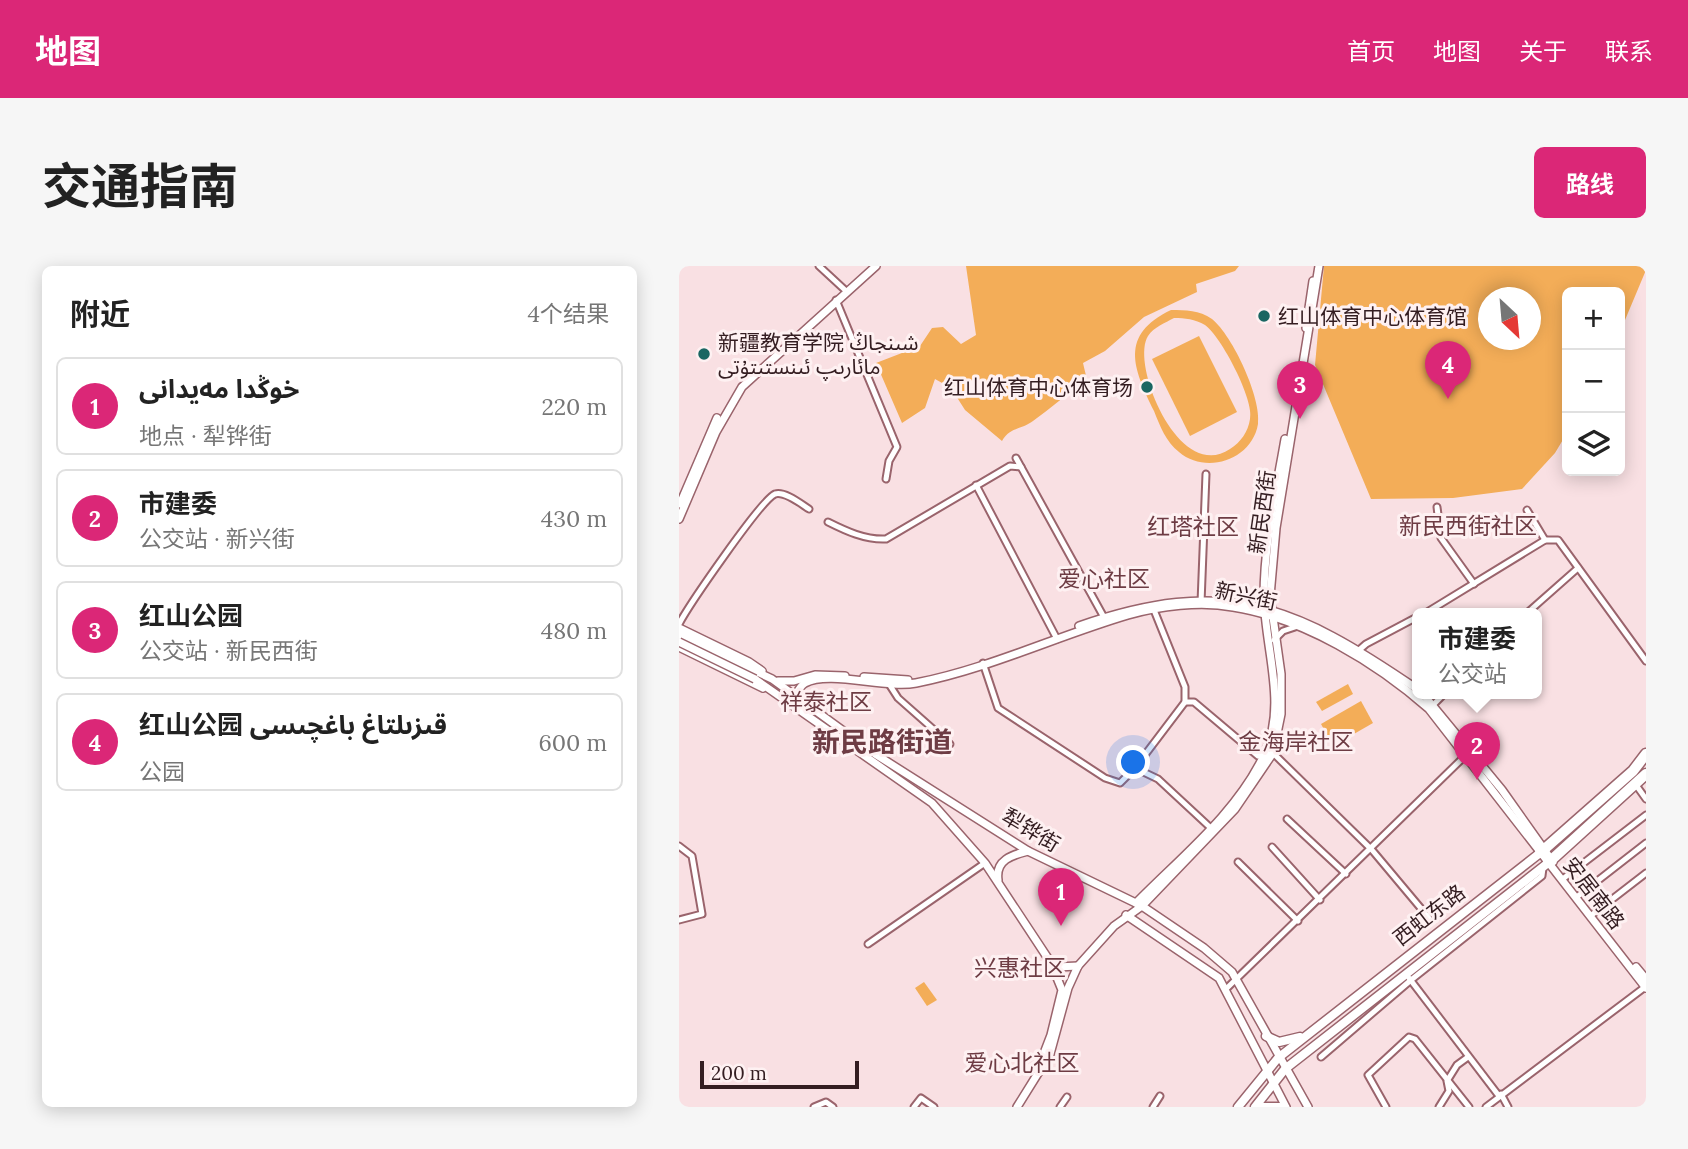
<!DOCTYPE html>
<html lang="zh">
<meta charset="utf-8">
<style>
:root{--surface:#fff;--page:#f6f6f6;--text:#222;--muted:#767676;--line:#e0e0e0;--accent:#db2777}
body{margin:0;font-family:Lora,"Noto Sans Arabic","Noto Sans SC",serif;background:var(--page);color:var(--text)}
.controls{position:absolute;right:21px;top:21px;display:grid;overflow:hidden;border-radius:10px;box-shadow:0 4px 18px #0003}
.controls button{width:63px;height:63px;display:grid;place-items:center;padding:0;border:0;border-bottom:2px solid var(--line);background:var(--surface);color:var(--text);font:35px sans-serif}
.compass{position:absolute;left:799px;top:21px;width:63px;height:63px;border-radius:50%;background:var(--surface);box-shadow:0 4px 18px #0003;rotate:154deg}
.scale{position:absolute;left:21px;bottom:18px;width:159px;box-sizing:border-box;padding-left:7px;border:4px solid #341d21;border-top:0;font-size:19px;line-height:24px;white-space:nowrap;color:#341d21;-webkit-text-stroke:5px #fef1f2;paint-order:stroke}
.you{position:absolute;left:455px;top:497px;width:24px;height:24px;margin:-18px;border:5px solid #fff;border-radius:50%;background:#1a73e8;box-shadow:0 0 0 10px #1a73e833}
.badge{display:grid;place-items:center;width:46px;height:46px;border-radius:50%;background:var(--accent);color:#fff;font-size:23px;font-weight:700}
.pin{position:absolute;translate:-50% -58px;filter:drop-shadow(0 2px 4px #0008)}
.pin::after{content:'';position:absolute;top:37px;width:24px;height:21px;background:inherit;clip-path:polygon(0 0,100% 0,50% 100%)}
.popup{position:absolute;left:733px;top:342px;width:130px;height:91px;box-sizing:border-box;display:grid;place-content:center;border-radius:10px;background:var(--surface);filter:drop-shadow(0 2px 5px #0005);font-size:23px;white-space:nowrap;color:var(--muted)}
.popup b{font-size:26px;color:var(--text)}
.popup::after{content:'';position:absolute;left:50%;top:100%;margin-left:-14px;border:14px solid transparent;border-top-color:var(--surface)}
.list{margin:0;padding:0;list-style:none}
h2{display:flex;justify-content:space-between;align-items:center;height:91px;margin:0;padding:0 28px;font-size:30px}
h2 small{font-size:23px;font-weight:400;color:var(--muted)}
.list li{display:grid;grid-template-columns:46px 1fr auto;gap:21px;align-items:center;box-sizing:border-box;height:98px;margin:0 14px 14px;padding:0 14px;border:2px solid var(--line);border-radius:10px}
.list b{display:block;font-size:26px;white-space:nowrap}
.list p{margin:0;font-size:23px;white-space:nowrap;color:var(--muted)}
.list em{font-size:23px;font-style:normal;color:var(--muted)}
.icon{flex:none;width:38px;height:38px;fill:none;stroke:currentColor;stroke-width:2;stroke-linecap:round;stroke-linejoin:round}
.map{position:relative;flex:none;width:967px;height:841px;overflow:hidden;border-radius:10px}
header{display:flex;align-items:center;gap:42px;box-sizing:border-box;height:98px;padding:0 35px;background:var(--accent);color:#fff}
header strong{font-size:33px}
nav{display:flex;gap:38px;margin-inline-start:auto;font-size:24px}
.intro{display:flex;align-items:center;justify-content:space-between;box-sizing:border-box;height:168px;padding:0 42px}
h1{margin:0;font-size:49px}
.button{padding:18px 32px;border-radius:10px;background:var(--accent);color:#fff;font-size:24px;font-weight:700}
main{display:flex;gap:42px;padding:0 42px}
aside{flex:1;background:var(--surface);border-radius:10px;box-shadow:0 4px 18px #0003}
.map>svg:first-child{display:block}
.green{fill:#f3ad58;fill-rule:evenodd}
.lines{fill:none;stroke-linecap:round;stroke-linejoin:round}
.street-casing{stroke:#9a646c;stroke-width:9}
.secondary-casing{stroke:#9a646c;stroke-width:10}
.primary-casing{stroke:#9a646c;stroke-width:11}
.highway-casing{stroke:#9a646c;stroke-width:13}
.street{stroke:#fff;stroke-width:5}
.secondary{stroke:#fff;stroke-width:7}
.primary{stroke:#fff;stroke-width:8}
.highway{stroke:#fff;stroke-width:10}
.secondary-bridge-casing{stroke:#9a646c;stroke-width:10;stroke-linecap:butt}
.secondary-bridge{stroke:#fff;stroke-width:7}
.poi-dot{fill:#1a6662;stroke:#fef1f2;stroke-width:2.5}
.labels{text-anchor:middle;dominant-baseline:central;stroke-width:6;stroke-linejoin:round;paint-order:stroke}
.poi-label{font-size:21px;fill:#341d21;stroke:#fef1f2;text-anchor:start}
.street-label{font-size:21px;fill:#341d21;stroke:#fef1f2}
.neighbourhood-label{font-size:23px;fill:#6e3c44;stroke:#fef1f2}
.district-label{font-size:28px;font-weight:bold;fill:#6e3c44;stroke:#fef1f2}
</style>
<header>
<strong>地图</strong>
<nav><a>首页</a><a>地图</a><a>关于</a><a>联系</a></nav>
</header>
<div class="intro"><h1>交通指南</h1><a class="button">路线</a></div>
<main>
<aside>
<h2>附近<small>4个结果</small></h2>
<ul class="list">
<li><span class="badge">1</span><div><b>خوڭدا مەيدانى</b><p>地点 · 犁铧街</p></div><em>220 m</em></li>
<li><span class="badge">2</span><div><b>市建委</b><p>公交站 · 新兴街</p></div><em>430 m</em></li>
<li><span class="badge">3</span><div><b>红山公园</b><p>公交站 · 新民西街</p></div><em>480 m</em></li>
<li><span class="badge">4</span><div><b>红山公园 قىزىلتاغ باغچىسى</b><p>公园</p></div><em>600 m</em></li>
</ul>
</aside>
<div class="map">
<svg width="967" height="841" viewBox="0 0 967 841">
<rect width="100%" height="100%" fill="#f9e0e3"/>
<g class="green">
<path d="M287,0H560L556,5L517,18L518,26L465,51L426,85L404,97L408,114C389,127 372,142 354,155C342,164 331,161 323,175L286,144L272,122L256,113L246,142L223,157L197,97L241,80L253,62L264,61L282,78L297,69Z"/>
<path d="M645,0H967V4L941,66V26H888V167L876,187L843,223L774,232L692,233L636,99ZM810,32H852V74H810Z"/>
<path d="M492,44C507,44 520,44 533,53C554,70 583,133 579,158C573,194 527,209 500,186C487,176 481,160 475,145C454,102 440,69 492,44ZM495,52C506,52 516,53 526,59C542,70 576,135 571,153C569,166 562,176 551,183C500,218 451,98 469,70C475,61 486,57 495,52Z"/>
<path d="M520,70L558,146L511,170L473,93Z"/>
<path d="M669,418L674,428L643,445L637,436Z"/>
<path d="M682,435L694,457L654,480L642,458Z"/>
<path d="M245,716L258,734L248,740L236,722Z"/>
</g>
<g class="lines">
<defs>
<g id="street">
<path d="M140,0L166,24"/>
<path d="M157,34L218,181L210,195L207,213"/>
<path d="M337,192L427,355"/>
<path d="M297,219L378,373"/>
<path d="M758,241L762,272L795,318"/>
<path d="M848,244L866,274"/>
<path d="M149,256C167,265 186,274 207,273L331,200L342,201"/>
<path d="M522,337L527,208"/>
<path d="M745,348L866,274H879L967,395"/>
<path d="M847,348L899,302"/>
<path d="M0,358C10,339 82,234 96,228C106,225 122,238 130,243"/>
<path d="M595,374L604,365L616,361"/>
<path d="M679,385L687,378L738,351"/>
<path d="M304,397L319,442L426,512L441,517L456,502L506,436V421L475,344"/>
<path d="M210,418L219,432L271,478"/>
<path d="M506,436H515L579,490L594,487L693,584L750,652"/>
<path d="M754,439L765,428"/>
<path d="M456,502L479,513L535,565"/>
<path d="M957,519L967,533"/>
<path d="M608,553L667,608"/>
<path d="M0,580L13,590L23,648L0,654"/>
<path d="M593,581L641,634"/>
<path d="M559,596L619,655"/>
<path d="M885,612L967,549"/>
<path d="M899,630L967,577"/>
<path d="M914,648L967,607"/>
<path d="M189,678L306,597"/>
<path d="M730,712L820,830"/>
<path d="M547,723L787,489"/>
<path d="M642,791L732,714L863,610L864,602"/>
<path d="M822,828L829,841"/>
<path d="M135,841L147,836L154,841"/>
<path d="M235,841L242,832L255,841"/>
<path d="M381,841L388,831"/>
<path d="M474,841L481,830"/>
<path d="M707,841L689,809L730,771L736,773L790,841"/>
<path d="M760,841L770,825L768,815L778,799L789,791"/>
<path d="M807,841L966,721"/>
</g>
<g id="secondary">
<path d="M627,62L634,15"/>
<path d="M1,238L38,152"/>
<path d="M0,253L37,166L63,121L197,0"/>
<path d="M400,360C547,309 615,339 738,423"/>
<path d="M0,362L70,396L83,405"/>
<path d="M0,369L93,413L196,488L349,585L463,640L525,682L553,706L629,841"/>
<path d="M0,381L84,422"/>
<path d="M185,411L229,414"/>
<path d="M76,413L253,537L306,597L372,697L378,701L399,700"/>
<path d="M99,415H115L136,409L166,410"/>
<path d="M744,428L823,524L874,596"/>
<path d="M111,438C116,432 119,421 126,417C150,404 207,423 237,417C309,403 378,370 449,349C481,340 521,335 554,341C624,352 698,397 750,443L967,722"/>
<path d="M319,614C316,594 333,589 349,585"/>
<path d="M457,637C501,592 558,547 585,489C609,439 586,384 585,331C585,279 597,225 606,173"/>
<path d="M447,649L540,712L607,841"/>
<path d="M957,701L967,713"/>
<path d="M362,795L372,769L383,724L372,697"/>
<path d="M338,841L371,788L389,722L399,700L435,660L463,640L556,543L594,487L602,448V408L591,330L597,262L640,0"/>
</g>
<g id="primary">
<path d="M587,770L600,776L621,771"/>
<path d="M559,841L599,792L861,587"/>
<path d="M576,841L606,803L869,597"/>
<path d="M584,841H601"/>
</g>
<g id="highway">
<path d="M861,587L954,505L967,488"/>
<path d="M869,597L967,508"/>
</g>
</defs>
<use href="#street" class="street-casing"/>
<use href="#secondary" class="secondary-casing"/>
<use href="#primary" class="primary-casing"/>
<use href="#highway" class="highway-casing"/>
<use href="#street" class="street"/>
<use href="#secondary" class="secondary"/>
<use href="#primary" class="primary"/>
<use href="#highway" class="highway"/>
<defs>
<path id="secondary-bridge" d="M0,376L76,413"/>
</defs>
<use href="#secondary-bridge" class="secondary-bridge-casing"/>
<use href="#secondary-bridge" class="secondary-bridge"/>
</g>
<g class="poi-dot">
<circle cx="585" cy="50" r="7"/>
<circle cx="25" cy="88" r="7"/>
<circle cx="468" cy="121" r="7"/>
</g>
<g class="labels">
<g class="poi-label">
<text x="599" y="50">红山体育中心体育馆</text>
<text x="39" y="76">新疆教育学院 شىنجاڭ<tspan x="39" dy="24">مائارىپ ئىنستىتۇتى</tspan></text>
<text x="454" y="121" text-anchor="end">红山体育中心体育场</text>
</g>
<g class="street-label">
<text transform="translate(583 246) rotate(-82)">新民西街</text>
<text transform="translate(567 330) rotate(12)">新兴街</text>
<text transform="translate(352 564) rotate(31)">犁铧街</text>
<text transform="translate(915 627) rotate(52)">安居南路</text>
<text transform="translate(750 649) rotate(-38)">西虹东路</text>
</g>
<g class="neighbourhood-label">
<text x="789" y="259">新民西街社区</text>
<text x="514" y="260">红塔社区</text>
<text x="425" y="312">爱心社区</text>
<text x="147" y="435">祥泰社区</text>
<text x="617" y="475">金海岸社区</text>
<text x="341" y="701">兴惠社区</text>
<text x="343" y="796">爱心北社区</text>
</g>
<g class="district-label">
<text x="203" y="476">新民路街道</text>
</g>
</g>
</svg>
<div class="controls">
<button>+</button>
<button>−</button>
<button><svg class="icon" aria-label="layers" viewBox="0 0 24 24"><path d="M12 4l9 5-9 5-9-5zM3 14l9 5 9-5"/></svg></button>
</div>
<svg class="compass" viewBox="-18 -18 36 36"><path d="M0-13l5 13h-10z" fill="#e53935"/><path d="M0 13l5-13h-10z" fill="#767676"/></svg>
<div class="scale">200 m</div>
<div class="you"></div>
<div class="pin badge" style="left:382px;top:660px">1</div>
<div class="pin badge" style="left:798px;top:514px">2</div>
<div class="popup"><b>市建委</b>公交站</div>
<div class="pin badge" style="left:621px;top:153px">3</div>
<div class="pin badge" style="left:769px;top:133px">4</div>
</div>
</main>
